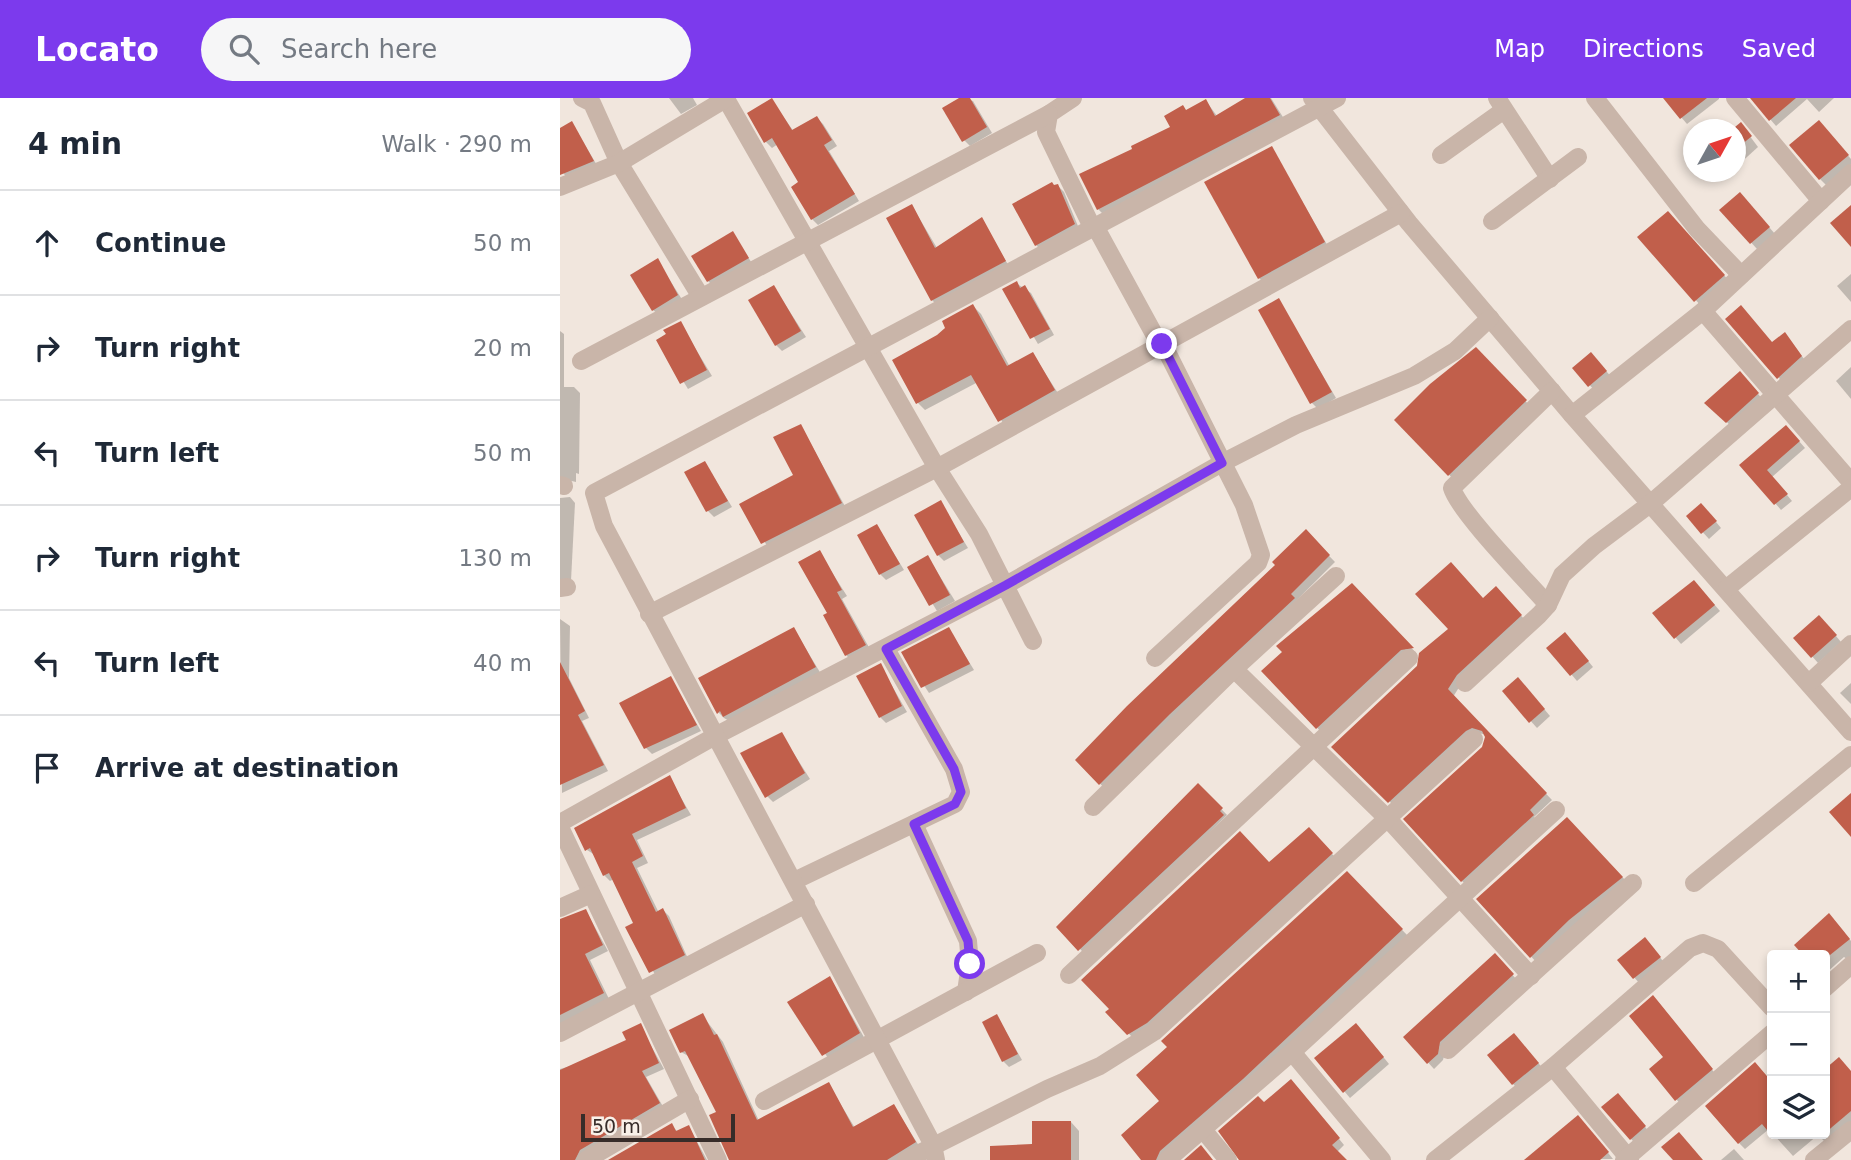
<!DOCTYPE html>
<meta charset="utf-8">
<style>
:root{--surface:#fff;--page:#f6f6f7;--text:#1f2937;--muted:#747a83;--line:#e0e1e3;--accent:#7c3aed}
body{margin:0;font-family:"DejaVu Sans",sans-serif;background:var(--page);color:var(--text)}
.controls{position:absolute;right:21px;bottom:21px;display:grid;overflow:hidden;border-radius:7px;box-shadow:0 4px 10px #0003}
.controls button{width:63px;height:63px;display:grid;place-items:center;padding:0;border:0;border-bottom:2px solid var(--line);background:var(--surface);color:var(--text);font:35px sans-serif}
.compass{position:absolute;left:1123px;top:21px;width:63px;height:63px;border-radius:50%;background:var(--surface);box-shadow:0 4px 10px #0003;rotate:50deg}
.scale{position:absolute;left:21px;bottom:18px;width:154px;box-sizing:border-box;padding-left:7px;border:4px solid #372c29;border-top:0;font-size:19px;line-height:24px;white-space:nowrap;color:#372c29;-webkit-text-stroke:5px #f9f1e9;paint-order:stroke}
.stop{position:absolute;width:21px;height:21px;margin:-16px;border:5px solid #7c3aed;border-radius:50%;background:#fff}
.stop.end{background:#7c3aed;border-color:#fff;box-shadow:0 2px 7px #0008}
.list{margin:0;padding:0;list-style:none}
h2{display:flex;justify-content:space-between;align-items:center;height:91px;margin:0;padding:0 28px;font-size:30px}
h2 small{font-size:23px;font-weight:400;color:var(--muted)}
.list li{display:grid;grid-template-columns:46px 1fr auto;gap:21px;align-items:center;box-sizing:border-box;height:105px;padding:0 28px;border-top:2px solid var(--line)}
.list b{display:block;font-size:26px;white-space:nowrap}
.list em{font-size:23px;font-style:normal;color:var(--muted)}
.icon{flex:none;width:38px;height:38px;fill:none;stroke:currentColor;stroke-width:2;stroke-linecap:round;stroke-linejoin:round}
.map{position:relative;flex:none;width:1291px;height:1062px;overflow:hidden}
header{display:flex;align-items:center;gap:42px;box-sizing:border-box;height:98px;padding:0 35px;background:var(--accent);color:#fff}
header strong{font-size:33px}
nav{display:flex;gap:38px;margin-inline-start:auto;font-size:24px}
.search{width:490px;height:63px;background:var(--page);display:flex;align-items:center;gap:18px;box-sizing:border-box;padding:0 24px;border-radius:38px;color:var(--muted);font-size:26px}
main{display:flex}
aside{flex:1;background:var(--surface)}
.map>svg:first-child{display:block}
.shadow{fill:#0003}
.building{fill:#c15f4b}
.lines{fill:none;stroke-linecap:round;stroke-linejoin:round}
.street{stroke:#c9b5a9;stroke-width:18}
.route{stroke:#7c3aed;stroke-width:9}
</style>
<header>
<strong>Locato</strong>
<div class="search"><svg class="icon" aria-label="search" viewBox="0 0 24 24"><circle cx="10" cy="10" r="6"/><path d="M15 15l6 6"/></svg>Search here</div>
<nav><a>Map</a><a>Directions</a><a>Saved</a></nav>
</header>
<main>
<aside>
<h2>4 min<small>Walk · 290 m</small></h2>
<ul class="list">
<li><svg class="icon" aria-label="ahead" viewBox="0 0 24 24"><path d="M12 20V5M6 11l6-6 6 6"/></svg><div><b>Continue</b></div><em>50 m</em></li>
<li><svg class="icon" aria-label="right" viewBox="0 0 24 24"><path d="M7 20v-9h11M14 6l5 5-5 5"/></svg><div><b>Turn right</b></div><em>20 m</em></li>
<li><svg class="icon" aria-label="left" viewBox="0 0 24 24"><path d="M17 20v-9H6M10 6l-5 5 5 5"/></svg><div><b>Turn left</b></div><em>50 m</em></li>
<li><svg class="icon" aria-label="right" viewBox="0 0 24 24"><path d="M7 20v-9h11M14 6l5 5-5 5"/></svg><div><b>Turn right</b></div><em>130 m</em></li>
<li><svg class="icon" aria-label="left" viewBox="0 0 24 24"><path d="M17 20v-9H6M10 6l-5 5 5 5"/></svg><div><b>Turn left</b></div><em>40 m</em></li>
<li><svg class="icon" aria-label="arrive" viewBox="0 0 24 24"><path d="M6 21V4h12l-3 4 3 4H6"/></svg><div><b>Arrive at destination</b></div></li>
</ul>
</aside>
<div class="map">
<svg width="1291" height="1062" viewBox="0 0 1291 1062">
<rect width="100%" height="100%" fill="#f1e6dd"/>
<g class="shadow">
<path d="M109,0H133L137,7L121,16Z"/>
<path d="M402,0L413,3L432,35L410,48L404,42Z"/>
<path d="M689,0H711L726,24L545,118L538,111L575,52L612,29L627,13L646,3L657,18Z"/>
<path d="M1113,0H1159V1L1127,26L1108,4Z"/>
<path d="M1192,0H1274L1259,14L1247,1L1216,28Z"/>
<path d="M211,1L234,34L257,20L263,26L277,48L269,53L299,103L258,127L252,121L241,85L218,46L212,50L206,44L189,15Z"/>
<path d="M12,25L38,69L8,81L0,71V32Z"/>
<path d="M1264,30L1291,61V66L1266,87L1260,81Z"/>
<path d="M1175,32L1186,33L1198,49L1176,69Z"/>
<path d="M711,50L769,150L705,186L699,180Z"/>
<path d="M498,88L504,94L520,133L482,153L476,147Z"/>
<path d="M1186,102L1215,136L1197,151L1162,112Z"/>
<path d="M352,108L377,150L421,121L450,170L378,208L372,202Z"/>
<path d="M1114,121L1170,184L1142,209L1079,139Z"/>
<path d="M173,135L193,167L154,189L148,183Z"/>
<path d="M97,162L123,203L99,217L93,212Z"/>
<path d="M1291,176V204L1277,188Z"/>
<path d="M456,185L471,195L494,237L478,246L445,191Z"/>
<path d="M214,189L246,239L222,253L216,247Z"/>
<path d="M719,203L776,300L758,311L752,305Z"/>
<path d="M413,208L421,216L450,269L473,256L501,300L446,330L418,284L365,312L358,305L378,239Z"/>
<path d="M120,225L152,278L128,291L98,242Z"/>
<path d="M0,233L4,236V289H14L20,295L19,376L16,375V384L3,381L0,385Z"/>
<path d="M1230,242L1247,265L1224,285L1218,279L1213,246Z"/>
<path d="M916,251L971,309L895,383L837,322Z"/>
<path d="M1037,262L1052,280L1036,294L1015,271Z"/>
<path d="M1291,269V301L1276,283Z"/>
<path d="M1186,281L1203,302L1173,330L1147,305Z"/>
<path d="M241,328L287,412L209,451L182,407L235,378Z"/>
<path d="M1232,335L1245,350L1212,379L1232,403L1221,412L1182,367Z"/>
<path d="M145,365L172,409L154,419L148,413Z"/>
<path d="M10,399L15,405L11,483L0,484V400Z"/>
<path d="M380,404L408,450L384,463L378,457Z"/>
<path d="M1147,413L1161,430L1149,441L1128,418Z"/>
<path d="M317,428L344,472L326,482L320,476Z"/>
<path d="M746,434L775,464L546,692L518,662L717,467Z"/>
<path d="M259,454L287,498L282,501L311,553L292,563L286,557L269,515Z"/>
<path d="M368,459L395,503L377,513L350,469Z"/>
<path d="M792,487L857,556L848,557L763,636L704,573Z"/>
<path d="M1140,490L1160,513L1121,546L1095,515Z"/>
<path d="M936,491L967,524L903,583L893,599L992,702L974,719L979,724L908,789L902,783L926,637L919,635L835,709L775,648Z"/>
<path d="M0,521L10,528L9,580L29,620L22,623L48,673L2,695Z"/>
<path d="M1265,525L1281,544L1258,565L1236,540Z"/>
<path d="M234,531L261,576L171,624L164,620L158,614Z"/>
<path d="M389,531L414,572L369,595L343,555Z"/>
<path d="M1011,542L1033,569L1017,583L989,550Z"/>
<path d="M320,567L347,614L326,625L320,619Z"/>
<path d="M110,580L141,633L92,656L86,650Z"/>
<path d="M1291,585V606L1280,595Z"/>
<path d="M964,587L990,618L977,630L944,593Z"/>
<path d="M222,637L250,681L213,704L207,698Z"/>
<path d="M109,679L131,717L77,742L88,765L77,770L99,815L103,812L109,818L129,863L97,880L68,829L75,826L54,781L50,783L44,777L35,757L27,752Z"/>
<path d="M638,687L667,717L526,857L498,829Z"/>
<path d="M1007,722L1068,785L977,865L919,801Z"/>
<path d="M748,732L778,762L575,942L548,914Z"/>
<path d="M787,775L848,838L604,1062H583Z"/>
<path d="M26,813L48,853L30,862L49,901L0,929V823Z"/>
<path d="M1275,823L1291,843V864L1284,859L1265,876V857H1245L1237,847Z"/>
<path d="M1091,847L1105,866L1080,886L1059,862Z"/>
<path d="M935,858L958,883L886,950L883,962L874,971L845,939Z"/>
<path d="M270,880L305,941L270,963L230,904Z"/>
<path d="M1099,905L1157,978L1122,1008L1091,971L1105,960Z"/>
<path d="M142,917L163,944L199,1023L269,987L295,1030L334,1008L361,1051L342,1062H181L130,959L121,954Z"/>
<path d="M437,918L462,962L449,969L443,963Z"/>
<path d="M80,928L104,971L86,979L105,1012L22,1062H0V971L25,964L68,943Z"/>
<path d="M802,933L829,966L790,1000L756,960Z"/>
<path d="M960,943L984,972L959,992L953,986Z"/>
<path d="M1279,961L1291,974V1024L1266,1045L1258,1037L1233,1058L1213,1036H1265V973Z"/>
<path d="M1201,973L1212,986V1035L1209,1031L1185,1051L1179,1045Z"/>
<path d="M737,989L784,1047L777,1054L785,1062H680L704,1006Z"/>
<path d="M1064,1003L1090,1035L1077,1047L1071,1041Z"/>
<path d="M511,1024L519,1033V1062H443L474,1048Z"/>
<path d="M1024,1025L1053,1061L967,1062Z"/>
<path d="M111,1027L118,1034L129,1029L147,1062H52Z"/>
<path d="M1174,1051L1184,1062H1161Z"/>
</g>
<g class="building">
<path d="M212,0L232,32L257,18L272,42L264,47L295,96L251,122L231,89L238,84L212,40L204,45L187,15Z"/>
<path d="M399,0H410L427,29L402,44L382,10Z"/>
<path d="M685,0H710L720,17L537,112L519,76L572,51L571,48L610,29L604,18L623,7L626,12L646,1L655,18Z"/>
<path d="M1103,0H1147L1120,21Z"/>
<path d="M1190,0H1236L1209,23Z"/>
<path d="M1259,22L1289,57L1259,82L1229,47Z"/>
<path d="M12,23L34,63L0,77V30Z"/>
<path d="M1181,24L1192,38L1175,52V29Z"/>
<path d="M712,48L765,144L698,181L644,84Z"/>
<path d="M492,84L494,87L498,86L515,126L475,148L452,106Z"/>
<path d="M1180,94L1210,129L1190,146L1159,112Z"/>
<path d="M352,106L375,150L422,119L446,163L371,203L326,120Z"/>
<path d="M1291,107V149L1270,125Z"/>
<path d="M1108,113L1165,177L1134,204L1077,139Z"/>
<path d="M173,133L189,160L147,184L131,158Z"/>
<path d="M98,160L118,197L92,213L70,177Z"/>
<path d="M457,183L460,190L465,187L490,231L470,241L442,191Z"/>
<path d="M214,187L241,233L215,248L188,202Z"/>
<path d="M719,200L772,294L750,306L698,212Z"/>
<path d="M413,206L447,268L473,254L495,292L438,324L411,277L356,306L332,262L377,237L385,230L382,223Z"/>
<path d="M1181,207L1212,244L1225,234L1242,258L1217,281L1165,221Z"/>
<path d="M121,223L147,272L120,286L96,242L106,236L103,232Z"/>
<path d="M916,249L967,302L888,378L834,322L870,286Z"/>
<path d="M1031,254L1047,273L1028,289L1012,270Z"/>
<path d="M1180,273L1199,295L1166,325L1144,305Z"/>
<path d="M241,326L282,405L201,446L179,406L233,377L213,339Z"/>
<path d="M1226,327L1240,343L1207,372L1228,396L1214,407L1179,367Z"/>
<path d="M145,363L168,403L146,414L124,374Z"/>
<path d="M381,402L404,444L377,458L354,417Z"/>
<path d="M1141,405L1157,423L1141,436L1126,418Z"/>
<path d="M317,426L340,466L319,477L297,437Z"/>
<path d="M746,431L770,457L731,496L735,500L610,616L539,687L515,662L567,608L715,467L712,464Z"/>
<path d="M260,452L282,492L277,494L306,547L285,558L263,517L267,515L238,464Z"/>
<path d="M368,457L390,497L369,508L347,469Z"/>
<path d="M891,464L923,500L936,488L962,517L897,577L888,591L987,695L970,712L974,717L901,784L843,721L922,649L925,639L922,633L912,630L906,633L828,705L771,649L857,568L859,555L888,531L855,496Z"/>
<path d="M1134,482L1155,507L1114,541L1092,515Z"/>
<path d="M792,485L854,550L841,552L756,631L701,573L722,554L716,548Z"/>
<path d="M1259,517L1277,537L1251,560L1233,540Z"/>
<path d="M234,529L256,569L163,619L160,613L157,616L138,580Z"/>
<path d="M389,529L410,566L361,590L341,554Z"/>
<path d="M1005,534L1029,563L1010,578L986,550Z"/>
<path d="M0,564L25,613L18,617L44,667L0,687Z"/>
<path d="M321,565L342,608L319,620L296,578Z"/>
<path d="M111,578L137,627L84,651L59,605Z"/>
<path d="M958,579L985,611L969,625L942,593Z"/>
<path d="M222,634L245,675L205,700L180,655Z"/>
<path d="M110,677L126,710L72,736L83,758L72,764L96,814L103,810L125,857L89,875L65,829L73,825L49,775L43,778L30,750L25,753L14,730Z"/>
<path d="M638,685L663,710L660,713L664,717L518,853L496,829Z"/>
<path d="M1291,695V739L1269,714Z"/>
<path d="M1007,719L1063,779L1009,822L970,860L916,801Z"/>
<path d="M749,729L773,755L587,925L567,937L545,914L549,911L521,882L680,733L709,764Z"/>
<path d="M787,773L843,831L683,981L600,1053L596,1062H581L561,1037L599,1003L576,977L607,949L601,943Z"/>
<path d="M26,811L43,847L25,856L44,895L0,917V821Z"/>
<path d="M1269,815L1290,841L1270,857H1243L1234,847Z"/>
<path d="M1085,839L1101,859L1073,881L1057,862Z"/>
<path d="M935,855L954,876L880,944L878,956L867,966L843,939Z"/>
<path d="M270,878L300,935L262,958L227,904Z"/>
<path d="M1093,897L1153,971L1115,1003L1089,971L1103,959L1069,918Z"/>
<path d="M143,915L154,937L157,936L197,1022L269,984L293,1029L334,1006L356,1044L327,1062H169L149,1017L156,1014L125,953L120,955L109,932Z"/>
<path d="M437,916L458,956L442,964L422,924Z"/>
<path d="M81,925L99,965L82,973L100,1005L20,1052L15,1062H0V972L66,942L62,934Z"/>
<path d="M796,925L824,959L783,995L754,960Z"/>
<path d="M954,935L979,965L952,987L927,957Z"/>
<path d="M1279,959L1291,973V1013L1265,1035V971Z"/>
<path d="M1195,964L1212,984V1038L1202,1026L1178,1046L1145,1008Z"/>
<path d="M731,981L780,1040L772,1047L787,1062H679L658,1033L698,998L704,1004Z"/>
<path d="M1058,995L1086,1028L1070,1042L1041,1009Z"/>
<path d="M1018,1017L1049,1054L1040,1062H964Z"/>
<path d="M472,1023H511V1062H430V1048L472,1046Z"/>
<path d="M112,1025L116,1033L129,1027L145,1062H48Z"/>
<path d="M1119,1034L1143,1062H1113L1101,1049Z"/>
<path d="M641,1047L653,1062H624Z"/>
</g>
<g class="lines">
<g class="street">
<path d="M22,0L32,5L59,65L141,199"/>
<path d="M513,0L489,16L486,34L532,129"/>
<path d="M752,0L849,125L1012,317L1291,634"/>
<path d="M937,0L990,81"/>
<path d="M1035,0L1137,131L1181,177"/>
<path d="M1175,0L1261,103"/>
<path d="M166,1L377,370L419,436L473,543"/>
<path d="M881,57L944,12"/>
<path d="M0,89L59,65L167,0"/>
<path d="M932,123L1018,59"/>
<path d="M535,128L600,247"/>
<path d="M1143,213L1291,384"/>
<path d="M21,263L489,16"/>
<path d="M1012,317L1143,213L1291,75"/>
<path d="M0,387L4,388"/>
<path d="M0,490L7,489"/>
<path d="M1167,490L1291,390"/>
<path d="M988,507C968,484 899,414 892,390L992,293"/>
<path d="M89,516L377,370L841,115"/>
<path d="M595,560L698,465L701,457L684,407L603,246"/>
<path d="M674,571L829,722L971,878"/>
<path d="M905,585L979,517L988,507L1002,477L1034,448L1090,406L1291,231"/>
<path d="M1249,585L1291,546"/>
<path d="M533,709L674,571L776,478"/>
<path d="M0,725L157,637L446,487L662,365L736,327L854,278L895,253L930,220"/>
<path d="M354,726L408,843L410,866L406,894"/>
<path d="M0,729L158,1062"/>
<path d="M234,783L395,706L401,694L394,671L326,551"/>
<path d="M1134,785L1291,657"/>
<path d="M0,810L31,796"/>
<path d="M509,877L849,560"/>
<path d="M1265,890L1291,867"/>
<path d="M0,935L246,806"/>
<path d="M888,952L1073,785"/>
<path d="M732,954L822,1062"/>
<path d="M993,969L1070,1062"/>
<path d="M204,1003L477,855"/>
<path d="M644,1033L668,1062"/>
<path d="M26,1062L130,1001"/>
<path d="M346,1062L487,991L540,968L594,934L914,641"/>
<path d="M376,1062L373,1047L44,428L34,395L777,0"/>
<path d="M607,1062L732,954L996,712"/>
<path d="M875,1062L993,969L1130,850L1143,845L1158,851L1212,910"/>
<path d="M1064,1062L1212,935"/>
<path d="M1254,1062L1291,1032"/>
</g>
</g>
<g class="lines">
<path class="route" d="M410,866L408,843L354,726L395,706L401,694L394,671L326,551L446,487L662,365L602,246"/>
</g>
</svg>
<div class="controls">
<button>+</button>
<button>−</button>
<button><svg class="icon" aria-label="layers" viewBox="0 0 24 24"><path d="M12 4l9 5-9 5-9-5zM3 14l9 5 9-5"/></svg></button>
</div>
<svg class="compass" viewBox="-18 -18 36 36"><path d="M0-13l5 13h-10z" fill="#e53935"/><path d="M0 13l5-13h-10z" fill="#747a83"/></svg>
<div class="scale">50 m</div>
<div class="stop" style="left:410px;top:866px"></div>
<div class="stop end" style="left:602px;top:246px"></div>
</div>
</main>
